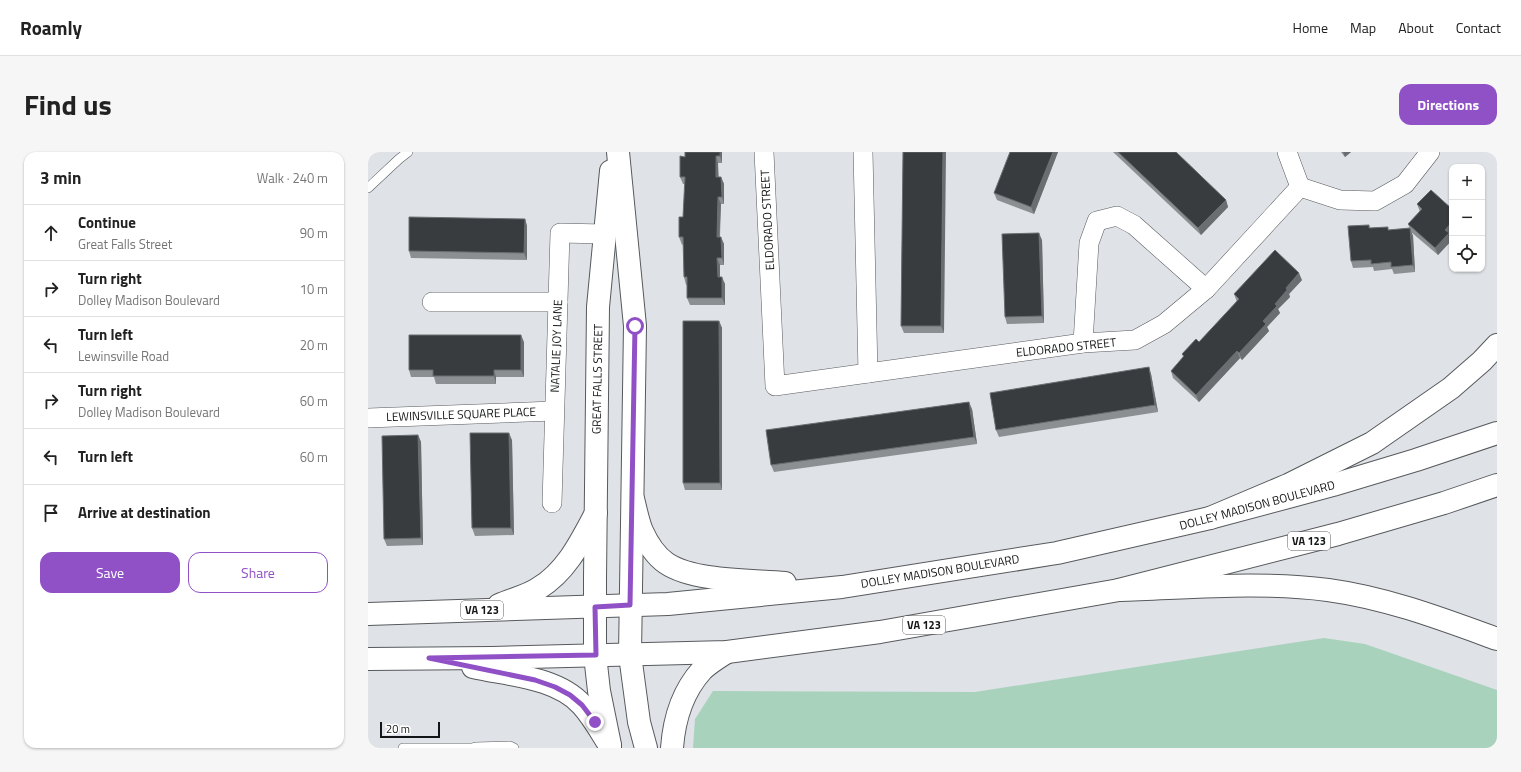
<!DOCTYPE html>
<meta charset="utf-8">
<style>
:root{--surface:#fff;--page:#f6f6f6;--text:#222;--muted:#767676;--line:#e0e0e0;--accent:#9151c6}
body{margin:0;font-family:"Titillium Web",sans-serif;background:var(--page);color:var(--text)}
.controls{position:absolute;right:12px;top:12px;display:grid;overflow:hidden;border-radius:8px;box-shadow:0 1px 3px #0004}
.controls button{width:36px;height:36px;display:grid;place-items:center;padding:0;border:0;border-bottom:1px solid var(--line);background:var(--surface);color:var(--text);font:20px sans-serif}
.scale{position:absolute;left:12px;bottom:10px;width:60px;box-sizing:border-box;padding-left:4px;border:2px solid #141516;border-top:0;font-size:11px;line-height:14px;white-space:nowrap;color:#141516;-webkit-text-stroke:3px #fff;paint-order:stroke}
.stop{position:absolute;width:12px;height:12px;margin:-9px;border:3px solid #9151c6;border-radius:50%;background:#fff}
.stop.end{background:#9151c6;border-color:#fff;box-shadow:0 1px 4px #0008}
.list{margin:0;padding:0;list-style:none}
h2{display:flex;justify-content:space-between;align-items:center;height:52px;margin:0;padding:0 16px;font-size:17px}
h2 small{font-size:13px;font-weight:400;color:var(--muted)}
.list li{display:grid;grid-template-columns:26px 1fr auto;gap:12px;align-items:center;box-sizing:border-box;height:56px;padding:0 16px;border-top:1px solid var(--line)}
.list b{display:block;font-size:15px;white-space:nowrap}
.list p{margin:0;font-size:13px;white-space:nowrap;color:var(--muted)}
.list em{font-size:13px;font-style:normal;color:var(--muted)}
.actions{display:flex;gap:8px;padding:12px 16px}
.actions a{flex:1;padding:9px 0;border:1px solid var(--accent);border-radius:12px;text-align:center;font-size:14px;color:var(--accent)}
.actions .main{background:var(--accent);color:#fff}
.icon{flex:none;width:22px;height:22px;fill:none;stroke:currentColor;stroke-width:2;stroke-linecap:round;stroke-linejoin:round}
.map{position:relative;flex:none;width:1129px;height:596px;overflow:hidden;border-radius:12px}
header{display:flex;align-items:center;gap:24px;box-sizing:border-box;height:56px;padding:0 20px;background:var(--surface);border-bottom:1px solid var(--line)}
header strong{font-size:19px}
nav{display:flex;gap:22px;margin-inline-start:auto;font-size:14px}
.intro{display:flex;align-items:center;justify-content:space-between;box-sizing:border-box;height:96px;padding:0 24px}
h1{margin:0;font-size:28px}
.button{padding:10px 18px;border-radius:12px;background:var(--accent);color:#fff;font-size:14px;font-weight:700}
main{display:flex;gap:24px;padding:0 24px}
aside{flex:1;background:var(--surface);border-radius:12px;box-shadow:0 1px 3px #0004}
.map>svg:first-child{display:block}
.green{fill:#a9d2bd}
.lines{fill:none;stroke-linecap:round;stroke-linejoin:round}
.service-casing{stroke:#575a5d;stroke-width:10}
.minor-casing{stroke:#575a5d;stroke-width:20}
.secondary-casing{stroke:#575a5d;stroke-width:24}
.primary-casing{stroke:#575a5d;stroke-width:24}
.motorway-casing{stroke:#575a5d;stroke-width:24}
.service{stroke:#fff;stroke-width:9}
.minor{stroke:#fff;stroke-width:19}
.secondary{stroke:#fff;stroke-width:22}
.primary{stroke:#fff;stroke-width:22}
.motorway{stroke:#fff;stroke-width:22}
.wall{fill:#8c8f92}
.shaded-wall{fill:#6b6e71}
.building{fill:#393c3f;stroke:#6b6e71}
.route{stroke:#9151c6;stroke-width:5}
.labels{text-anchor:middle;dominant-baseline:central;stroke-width:4;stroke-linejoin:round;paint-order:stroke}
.shield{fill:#fff;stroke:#5a5b5c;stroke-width:1}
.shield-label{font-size:11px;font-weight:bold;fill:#141516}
.street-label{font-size:12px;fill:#141516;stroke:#fff}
</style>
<header>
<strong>Roamly</strong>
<nav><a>Home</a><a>Map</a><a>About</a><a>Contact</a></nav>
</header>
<div class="intro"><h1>Find us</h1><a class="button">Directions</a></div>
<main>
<aside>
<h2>3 min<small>Walk · 240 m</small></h2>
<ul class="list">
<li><svg class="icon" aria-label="ahead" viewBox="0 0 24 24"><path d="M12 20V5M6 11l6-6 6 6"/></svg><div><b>Continue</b><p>Great Falls Street</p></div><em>90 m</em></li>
<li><svg class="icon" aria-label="right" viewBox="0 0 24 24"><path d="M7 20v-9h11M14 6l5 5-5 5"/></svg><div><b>Turn right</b><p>Dolley Madison Boulevard</p></div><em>10 m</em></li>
<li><svg class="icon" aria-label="left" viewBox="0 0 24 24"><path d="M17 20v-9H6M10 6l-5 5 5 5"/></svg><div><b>Turn left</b><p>Lewinsville Road</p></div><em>20 m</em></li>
<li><svg class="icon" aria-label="right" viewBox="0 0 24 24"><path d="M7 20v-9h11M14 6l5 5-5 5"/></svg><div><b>Turn right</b><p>Dolley Madison Boulevard</p></div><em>60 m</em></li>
<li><svg class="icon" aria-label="left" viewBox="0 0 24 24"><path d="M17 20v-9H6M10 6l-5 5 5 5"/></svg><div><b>Turn left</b></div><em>60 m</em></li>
<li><svg class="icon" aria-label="arrive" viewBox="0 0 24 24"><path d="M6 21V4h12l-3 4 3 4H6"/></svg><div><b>Arrive at destination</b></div></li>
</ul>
<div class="actions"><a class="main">Save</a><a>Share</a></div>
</aside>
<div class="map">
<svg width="1129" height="596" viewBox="0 0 1129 596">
<rect width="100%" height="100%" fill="#dfe2e6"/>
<path class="green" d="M956,486L997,492L1129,538V596H325L327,567L345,539L607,540Z"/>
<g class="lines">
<defs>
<g id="service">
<path d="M0,36L31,7L40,0"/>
<path d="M107,595L142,594L146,596"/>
<path d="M35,596H108"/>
</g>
<g id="minor">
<path d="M396,0L407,234L715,191L767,188L796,172L838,137L932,35"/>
<path d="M495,0L500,221"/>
<path d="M919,0L932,35"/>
<path d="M932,35L972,48L1007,49L1037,32L1062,0"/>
<path d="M64,150H190"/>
<path d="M715,191L721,91L729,69L749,64L766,73L838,137"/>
<path d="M0,266L186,259"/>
<path d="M184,351L192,81L236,82"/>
</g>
<g id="secondary">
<path d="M250,0L267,174L262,503L271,570L278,596"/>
<path d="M242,593L231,539L227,503V426L230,155L243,19"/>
</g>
<g id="primary">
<path d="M265,347C268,358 270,370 274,379C279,390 288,404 298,411C326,430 384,428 417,431"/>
<path d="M131,453C144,447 160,444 171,436C199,419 213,389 228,361"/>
<path d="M0,462L300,452L474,435L689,401L842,366L965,333L1048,308L1129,281"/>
<path d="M0,507L124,506L359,500L512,480L751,438L970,382L1076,351L1129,333"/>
<path d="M105,515C140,523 189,525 214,553C225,565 233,580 242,594"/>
<path d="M304,596C306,568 315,539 334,518C341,511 351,505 359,500"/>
</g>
<g id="motorway">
<path d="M842,366L920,333L1004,291L1083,236L1114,209L1129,193"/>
<path d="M751,438C820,436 891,429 960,438C1019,446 1074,467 1129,487"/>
</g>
</defs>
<use href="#service" class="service-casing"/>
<use href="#minor" class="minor-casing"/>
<use href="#secondary" class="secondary-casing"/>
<use href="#primary" class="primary-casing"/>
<use href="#motorway" class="motorway-casing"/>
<use href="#service" class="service"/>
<use href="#minor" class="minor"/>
<use href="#secondary" class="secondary"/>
<use href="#primary" class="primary"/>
<use href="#motorway" class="motorway"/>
</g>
<g class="wall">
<path d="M354,0V11H350V25H353L356,32V52H353L352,85L356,92V113H352V125L357,132V153H322L319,146V133H318L316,125L315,92L314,93L311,85L315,65L317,32H315L312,25L317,5Z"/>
<path d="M535,0L576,181H536L533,174Z"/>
<path d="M690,0L666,62L629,48L626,41Z"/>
<path d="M745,0H808L858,48L860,55L833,83Z"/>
<path d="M973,0H983L977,5Z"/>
<path d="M1049,52L1084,57V80L1082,83L1084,88L1070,103L1043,80L1045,84L1047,120L1026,122L1024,117L1006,119L1005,115L985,116L983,109L1001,73L1002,76L1021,78L1042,77L1040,72L1052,60Z"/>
<path d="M157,67L159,74V108L43,106L41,99Z"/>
<path d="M674,88L676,171L639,172L637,165Z"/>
<path d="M934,128L921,142L922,145L910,157L912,161L899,175L901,179L874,208L872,206L831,250L805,226L803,219L815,205L814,202L831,190L869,150L866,142Z"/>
<path d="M351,169L354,176V338H317L315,331Z"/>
<path d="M156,190V225H128V232H68L66,225H43L41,218Z"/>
<path d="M783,222L790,260L631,285L628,278Z"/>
<path d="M604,257L609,292L406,320L403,313Z"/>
<path d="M50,283L53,290L55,393L19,394L16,387Z"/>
<path d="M144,288L146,383L107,384L104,376Z"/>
</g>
<g class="shaded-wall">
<path d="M352,0H354V11L352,4Z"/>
<path d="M575,0H578L576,181L573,174Z"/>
<path d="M685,0H690L666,62L663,55Z"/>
<path d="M975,0H983L977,5Z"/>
<path d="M348,4L350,11L351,32L348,25Z"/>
<path d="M353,25L356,32V52L354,45Z"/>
<path d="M350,45L353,52L351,92L349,85Z"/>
<path d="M858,48L860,55L833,83L830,76Z"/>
<path d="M157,67L159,74V108L156,101Z"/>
<path d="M1084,70V80L1082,83L1084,88L1070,103L1067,96L1077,78Z"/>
<path d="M1042,76L1045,84L1047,120L1045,113Z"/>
<path d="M671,81L674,88L676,171L674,164Z"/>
<path d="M353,85L356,92V113L354,106Z"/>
<path d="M349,106L352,113V132L350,125Z"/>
<path d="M931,121L934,128L921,142L922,145L910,157L912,161L899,175L901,179L874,208L871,201L895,169L918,136Z"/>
<path d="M354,125L357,132V153L354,146Z"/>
<path d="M351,169L354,176V338L352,331Z"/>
<path d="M153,183L156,190V225L153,218Z"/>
<path d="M869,199L872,206L831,250L828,243Z"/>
<path d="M781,215L783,222L790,260L787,253Z"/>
<path d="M126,218L128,225V232L126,224Z"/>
<path d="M601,250L604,257L609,292L606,285Z"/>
<path d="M141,281L144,288L146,383L143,376Z"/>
<path d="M50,283L53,290L55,393L53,386Z"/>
</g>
<g class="building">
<path d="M317,0H352V4H348V25H353L354,45H350L349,85H353L354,106H349L350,125H354V146H319V125H316L315,85H311V65H315L317,25H312V4L317,5Z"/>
<path d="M535,0H575L573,174H533Z"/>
<path d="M642,0H685L663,55L626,41Z"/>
<path d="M750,0H808L858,48L830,76Z"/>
<path d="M1063,38L1084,57V70L1077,78L1081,81L1067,96L1040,72L1054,57L1049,52Z"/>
<path d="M41,65L157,67L156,101L41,99Z"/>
<path d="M1001,73V76L1020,75V78L1042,76L1045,113L1023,115V110L1003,112V108L983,109L980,74Z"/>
<path d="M671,81L674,164L637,165L634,82Z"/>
<path d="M907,98L931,121L918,136L919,138L907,152L909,154L895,169L898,172L871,201L869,199L828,243L803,219L816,204L814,202L828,187L831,190L871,147L866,142Z"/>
<path d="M315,169H351L352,331H315Z"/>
<path d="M41,183H153V218H126V224H65V218H41Z"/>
<path d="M781,215L787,253L628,278L622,241Z"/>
<path d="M601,250L606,285L403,313L398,278Z"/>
<path d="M102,281H141L143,376H104Z"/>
<path d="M50,283L53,386L16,387L14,284Z"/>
</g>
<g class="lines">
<path class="route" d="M227,570L214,553L202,543L187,535L167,528L61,506L228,503L227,455L262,453L267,174"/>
</g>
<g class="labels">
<g class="shield">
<rect x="920" y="380" width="42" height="18" rx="3"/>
<rect x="93" y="449" width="42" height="18" rx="3"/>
<rect x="535" y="464" width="42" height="18" rx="3"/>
</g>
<g class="shield-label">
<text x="941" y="389">VA 123</text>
<text x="114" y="458">VA 123</text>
<text x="556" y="473">VA 123</text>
</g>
<g class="street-label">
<text transform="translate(399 68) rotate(-93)">ELDORADO STREET</text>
<text transform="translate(188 194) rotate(-88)">NATALIE JOY LANE</text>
<text transform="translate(698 195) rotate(-6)">ELDORADO STREET</text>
<text transform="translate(229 227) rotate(-89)">GREAT FALLS STREET</text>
<text transform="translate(93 262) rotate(-2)">LEWINSVILLE SQUARE PLACE</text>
<text transform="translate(889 353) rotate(-15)">DOLLEY MADISON BOULEVARD</text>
<text transform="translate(572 419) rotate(-9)">DOLLEY MADISON BOULEVARD</text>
</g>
</g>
</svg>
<div class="controls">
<button>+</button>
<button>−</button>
<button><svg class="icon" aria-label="locate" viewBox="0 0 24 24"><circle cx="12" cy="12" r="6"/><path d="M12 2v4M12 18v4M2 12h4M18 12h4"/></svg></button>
</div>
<div class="scale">20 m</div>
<div class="stop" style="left:267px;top:174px"></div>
<div class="stop end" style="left:227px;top:570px"></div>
</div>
</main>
